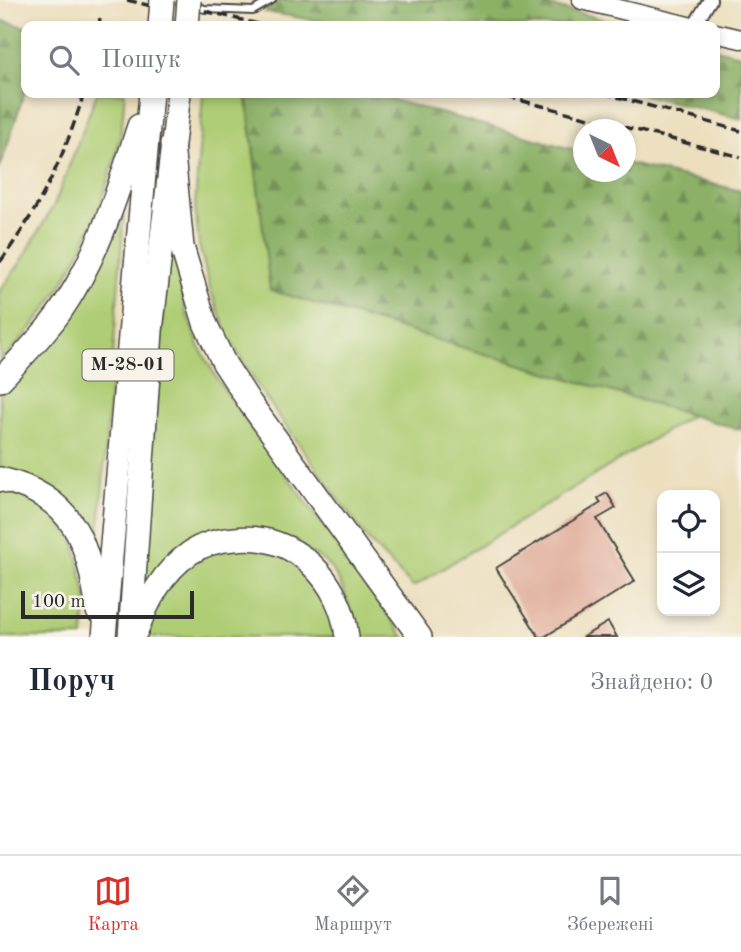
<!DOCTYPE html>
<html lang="uk">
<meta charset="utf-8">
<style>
:root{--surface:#fff;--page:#f6f6f7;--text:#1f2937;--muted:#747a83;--line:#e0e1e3;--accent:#d93025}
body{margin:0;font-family:"Old Standard TT",serif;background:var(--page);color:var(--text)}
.controls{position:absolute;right:21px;bottom:21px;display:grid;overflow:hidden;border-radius:14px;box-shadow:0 4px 10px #0003}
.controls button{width:63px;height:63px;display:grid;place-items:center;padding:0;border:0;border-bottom:2px solid var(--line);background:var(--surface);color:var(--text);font:35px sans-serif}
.compass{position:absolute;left:573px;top:119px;width:63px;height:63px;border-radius:50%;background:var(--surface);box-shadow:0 4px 10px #0003;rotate:137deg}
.scale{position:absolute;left:21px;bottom:18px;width:173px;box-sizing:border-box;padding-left:7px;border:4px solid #2b2b2b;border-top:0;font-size:19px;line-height:24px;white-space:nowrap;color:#2b2b2b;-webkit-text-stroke:5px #f7f3e8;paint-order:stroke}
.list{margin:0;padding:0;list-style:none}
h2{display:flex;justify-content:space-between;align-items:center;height:91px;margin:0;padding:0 28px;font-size:30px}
h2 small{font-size:23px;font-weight:400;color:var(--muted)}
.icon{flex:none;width:38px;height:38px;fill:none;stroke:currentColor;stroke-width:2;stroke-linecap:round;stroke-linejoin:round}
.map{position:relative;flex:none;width:741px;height:637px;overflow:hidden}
.search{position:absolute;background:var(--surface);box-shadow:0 4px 10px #0003;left:21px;right:21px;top:21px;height:77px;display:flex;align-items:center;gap:18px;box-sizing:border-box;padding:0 24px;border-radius:14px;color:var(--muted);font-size:26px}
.sheet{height:217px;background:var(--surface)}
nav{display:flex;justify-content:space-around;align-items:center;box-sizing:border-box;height:98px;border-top:2px solid var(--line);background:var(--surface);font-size:19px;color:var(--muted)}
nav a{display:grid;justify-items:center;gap:4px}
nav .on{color:var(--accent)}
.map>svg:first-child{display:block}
.green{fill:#afcd74;stroke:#6d7c50;stroke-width:2}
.forest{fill:url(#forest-firs);stroke:#5b6e48;stroke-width:2}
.building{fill:#e0ab99}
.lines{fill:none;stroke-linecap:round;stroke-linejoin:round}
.lane-casing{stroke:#484641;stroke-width:10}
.street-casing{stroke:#484641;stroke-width:16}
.secondary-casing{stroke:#484641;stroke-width:21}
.highway-casing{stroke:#484641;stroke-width:26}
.lane{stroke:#fff;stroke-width:6}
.street{stroke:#fff;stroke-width:12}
.secondary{stroke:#fff;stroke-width:18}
.highway{stroke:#fff;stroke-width:23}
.rail{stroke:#2b2b2b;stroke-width:3.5;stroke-dasharray:10 5;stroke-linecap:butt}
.highway-bridge-casing{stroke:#484641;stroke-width:26;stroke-linecap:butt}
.highway-bridge{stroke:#fff;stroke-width:23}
.labels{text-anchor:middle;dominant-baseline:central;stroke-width:7;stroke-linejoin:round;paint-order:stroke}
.shield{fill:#f7f3e8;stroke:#686764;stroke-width:2}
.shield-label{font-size:19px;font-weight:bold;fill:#2b2b2b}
</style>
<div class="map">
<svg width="741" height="637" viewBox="0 0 741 637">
<defs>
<pattern id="forest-firs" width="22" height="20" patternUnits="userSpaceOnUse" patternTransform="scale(1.75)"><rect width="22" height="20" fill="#8bb066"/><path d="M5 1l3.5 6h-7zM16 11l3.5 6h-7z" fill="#728f54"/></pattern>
</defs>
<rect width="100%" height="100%" fill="#f7f3e8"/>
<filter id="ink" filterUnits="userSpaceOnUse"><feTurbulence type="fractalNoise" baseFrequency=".0143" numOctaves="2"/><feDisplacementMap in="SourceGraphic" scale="14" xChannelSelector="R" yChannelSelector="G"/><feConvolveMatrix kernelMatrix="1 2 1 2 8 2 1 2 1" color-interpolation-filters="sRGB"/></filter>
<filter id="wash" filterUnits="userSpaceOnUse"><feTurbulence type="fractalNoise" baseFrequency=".00686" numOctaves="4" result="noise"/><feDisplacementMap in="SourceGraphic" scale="28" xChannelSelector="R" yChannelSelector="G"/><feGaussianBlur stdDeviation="1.57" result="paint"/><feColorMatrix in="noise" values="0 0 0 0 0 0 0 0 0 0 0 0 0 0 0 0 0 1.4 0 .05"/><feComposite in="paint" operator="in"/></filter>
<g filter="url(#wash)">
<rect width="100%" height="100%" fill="#ecdfbe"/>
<g class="green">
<path d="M97,93H125C123,109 123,126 119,141C100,222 62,304 0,361V290L21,262L55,203Z"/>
<path d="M203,93H246L271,290L692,415L413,587L368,540L261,391L229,339L211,291L199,245L195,206Z"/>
<path d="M126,190L97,558C73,499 65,484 0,471V391Z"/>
<path d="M169,228L186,312L200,348L217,379L404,637H356C350,608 343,571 315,555C298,545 262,535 242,528L141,597Z"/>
<path d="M0,487L40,503L73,537L87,599L83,637H0Z"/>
<path d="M235,544L287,554L323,584L341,637H147L157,599L191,560Z"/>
</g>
<g class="forest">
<path d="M278,0H526L631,26H350L265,12Z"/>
<path d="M0,20L26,27V87L0,168Z"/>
<path d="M715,49L741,55V119L637,93H715Z"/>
<path d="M247,93H367L583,152L584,172H626V163L741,191V430L270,290Z"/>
</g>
<g id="blocks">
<g class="building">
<path d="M607,493L616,508L597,519L635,581L544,637H539L496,568L601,503L598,498Z"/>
<path d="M608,622L617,637H583Z"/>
</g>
</g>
</g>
<g filter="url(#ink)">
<use href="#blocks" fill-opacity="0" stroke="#484641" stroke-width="2"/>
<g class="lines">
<defs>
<path id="lane" d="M194,6L205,9L253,11L272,0"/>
<path id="street" d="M694,26L710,0"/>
<g id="secondary">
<path d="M582,0L688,26"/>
<path d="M715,33L741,39"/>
</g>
<g id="highway">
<path d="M172,144L182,247L205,323L224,363L250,403L420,637"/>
<path d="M0,380C21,358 42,337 60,312C99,256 118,190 139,126"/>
<path d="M0,479C75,497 88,542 98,611"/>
<path d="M136,631C148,601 162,572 190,553C203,544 220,540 235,539C295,532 341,581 347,637"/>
<path d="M104,637L151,93"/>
<path d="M130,637L151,331L179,93"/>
</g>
</defs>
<use href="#lane" class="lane-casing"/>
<use href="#street" class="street-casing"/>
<use href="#secondary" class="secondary-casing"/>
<use href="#highway" class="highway-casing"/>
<use href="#lane" class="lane"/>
<use href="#street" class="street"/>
<use href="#secondary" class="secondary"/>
<use href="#highway" class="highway"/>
<g class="rail">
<path d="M127,0L171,11"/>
<path d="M161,0L266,26"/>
<path d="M99,26L100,18"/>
<path d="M492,93L741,157"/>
<path d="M603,93L741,131"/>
<path d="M0,262C41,206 64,158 84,93"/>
</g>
<defs>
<g id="highway-bridge">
<path d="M160,26L162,0"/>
<path d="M187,26L189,0"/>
</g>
</defs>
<use href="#highway-bridge" class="highway-bridge-casing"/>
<use href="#highway-bridge" class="highway-bridge"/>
</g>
</g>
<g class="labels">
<rect class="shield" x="82.5" y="349.5" width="91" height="31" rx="5"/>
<g class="shield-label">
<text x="128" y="365">М-28-01</text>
</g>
</g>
</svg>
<div class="controls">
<button><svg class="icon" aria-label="locate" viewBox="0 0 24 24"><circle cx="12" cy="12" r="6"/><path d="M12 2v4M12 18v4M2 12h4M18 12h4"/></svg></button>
<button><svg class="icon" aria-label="layers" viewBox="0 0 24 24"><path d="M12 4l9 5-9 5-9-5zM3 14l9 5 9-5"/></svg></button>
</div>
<svg class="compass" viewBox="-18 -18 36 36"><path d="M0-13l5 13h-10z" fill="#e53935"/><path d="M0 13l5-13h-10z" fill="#747a83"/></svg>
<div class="scale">100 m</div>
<div class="search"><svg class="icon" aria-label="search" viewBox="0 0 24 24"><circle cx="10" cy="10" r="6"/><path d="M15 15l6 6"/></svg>Пошук</div>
</div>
<section class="sheet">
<h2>Поруч<small>Знайдено: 0</small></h2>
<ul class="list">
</ul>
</section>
<nav>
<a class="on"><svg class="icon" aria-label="map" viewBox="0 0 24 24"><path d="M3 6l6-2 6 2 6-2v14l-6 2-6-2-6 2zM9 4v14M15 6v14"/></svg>Карта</a>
<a><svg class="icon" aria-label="directions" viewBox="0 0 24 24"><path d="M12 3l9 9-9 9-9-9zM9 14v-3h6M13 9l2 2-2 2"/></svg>Маршрут</a>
<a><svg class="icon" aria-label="saved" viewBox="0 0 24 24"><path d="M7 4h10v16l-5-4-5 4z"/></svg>Збережені</a>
</nav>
